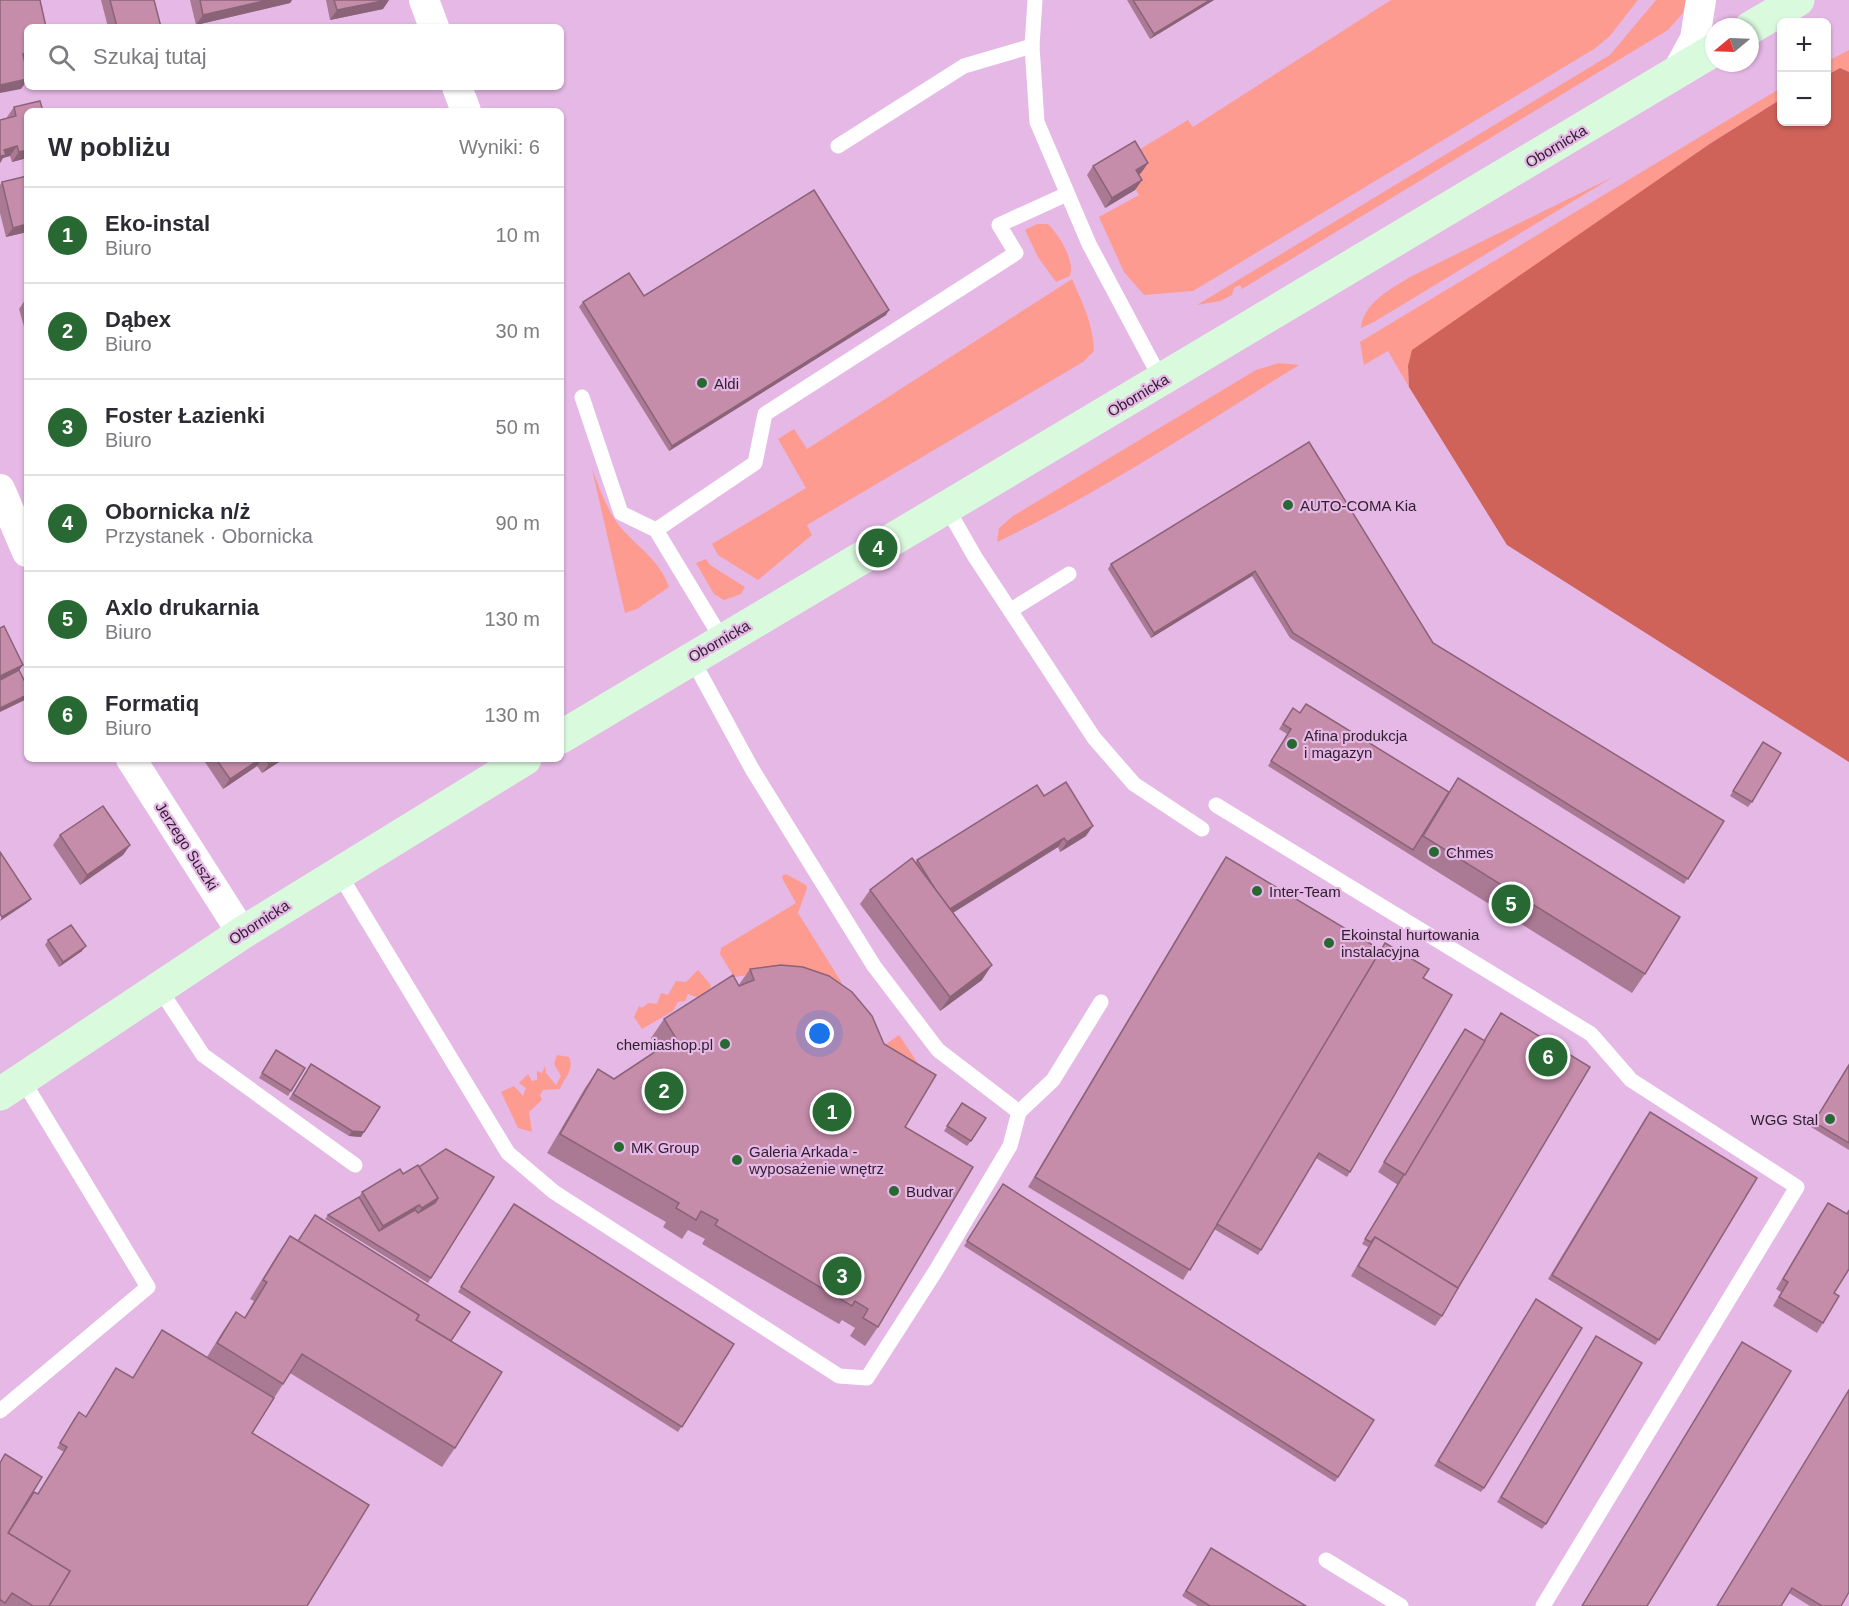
<!DOCTYPE html>
<html lang="pl">
<meta charset="utf-8">
<style>
:root{--surface:#fff;--page:#f7f7f7;--text:#2b2b33;--muted:#7c7c81;--line:#e1e1e2;--accent:#286933}
body{margin:0;font-family:Helvetica,sans-serif;background:var(--page);color:var(--text)}
.controls{position:absolute;right:18px;top:18px;display:grid;overflow:hidden;border-radius:9px;box-shadow:0 2px 4px #0004}
.controls button{width:54px;height:54px;display:grid;place-items:center;padding:0;border:0;border-bottom:2px solid var(--line);background:var(--surface);color:var(--text);font:30px sans-serif}
.compass{position:absolute;left:1705px;top:18px;width:54px;height:54px;border-radius:50%;background:var(--surface);box-shadow:0 2px 4px #0004;rotate:251deg}
.you{position:absolute;left:820px;top:1034px;width:21px;height:21px;margin:-15px;border:4px solid #fff;border-radius:50%;background:#1a73e8;box-shadow:0 0 0 9px #1a73e833}
.badge{display:grid;place-items:center;width:39px;height:39px;border-radius:50%;background:var(--accent);color:#fff;font-size:20px;font-weight:700}
.pin{position:absolute;translate:-50% -50%;border:3px solid #fff;box-shadow:0 2px 6px #0006}
.list{margin:0;padding:0;list-style:none}
h2{display:flex;justify-content:space-between;align-items:center;height:78px;margin:0;padding:0 24px;font-size:26px}
h2 small{font-size:20px;font-weight:400;color:var(--muted)}
.list li{display:grid;grid-template-columns:39px 1fr auto;gap:18px;align-items:center;box-sizing:border-box;height:96px;padding:0 24px;border-top:2px solid var(--line)}
.list b{display:block;font-size:22px;white-space:nowrap}
.list p{margin:0;font-size:20px;white-space:nowrap;color:var(--muted)}
.list em{font-size:20px;font-style:normal;color:var(--muted)}
.icon{flex:none;width:33px;height:33px;fill:none;stroke:currentColor;stroke-width:2;stroke-linecap:round;stroke-linejoin:round}
.map{position:relative;flex:none;width:1849px;height:1606px;overflow:hidden}
.search{position:absolute;background:var(--surface);box-shadow:0 2px 4px #0004;left:24px;top:24px;width:540px;height:66px;display:flex;align-items:center;gap:15px;box-sizing:border-box;padding:0 21px;border-radius:9px;color:var(--muted);font-size:22px}
.panel{position:absolute;background:var(--surface);box-shadow:0 2px 4px #0004;left:24px;top:108px;width:540px;height:654px;border-radius:9px}
.map>svg:first-child{display:block}
.green{fill:#fd9b90}
.forest{fill:#cf6259}
.lines{fill:none;stroke-linecap:round;stroke-linejoin:round}
.lane{stroke:#fff;stroke-width:15}
.street{stroke:#fff;stroke-width:30}
.secondary{stroke:#dafade;stroke-width:33}
.wall{fill:#aa7993}
.shaded-wall{fill:#8b6378}
.building{fill:#c68dab;stroke:#8b6378;stroke-width:1.5}
.poi-dot{fill:#286933;stroke:#e5b8e5;stroke-width:2}
.labels{text-anchor:middle;dominant-baseline:central;stroke-width:4.5;stroke-linejoin:round;paint-order:stroke}
.street-label{font-size:15px;fill:#2f1e2f;stroke:#e5b8e5}
.poi-label{font-size:15px;fill:#2f1e2f;stroke:#e5b8e5;text-anchor:start}
</style>
<div class="map">
<svg width="1849" height="1606" viewBox="0 0 1849 1606">
<rect width="100%" height="100%" fill="#e5b8e5"/>
<g class="green">
<path d="M1391,0H1638L1609,37L1594,49L1193,291L1144,295L1124,272L1099,217L1139,195L1119,162L1188,120L1193,127Z"/>
<path d="M1656,0H1686L1683,13L1668,30L1242,289L1240,285L1234,288L1232,295L1220,301L1197,305L1610,55Z"/>
<path d="M1849,50V72L1840,68L1827,75L1826,62Z"/>
<path d="M1781,88V99L1711,143L1408,366L1409,387L1388,351L1364,365L1360,342Z"/>
<path d="M1613,177L1374,322L1361,328C1363,303 1392,288 1412,276Z"/>
<path d="M1037,224H1048C1059,235 1075,260 1070,276L1056,282L1038,257L1025,230Z"/>
<path d="M1072,279C1083,304 1093,324 1094,351L1083,362L807,525L812,535L758,580L718,555L712,544L806,488L778,439L794,429L807,449Z"/>
<path d="M1279,363L1299,365C1200,426 1102,492 997,542L999,528L1013,516L1256,370Z"/>
<path d="M592,469C600,489 607,512 622,529C639,548 660,561 669,587L637,609L625,613Z"/>
<path d="M706,559L710,565L745,587L741,594L724,600L714,594L696,563Z"/>
<path d="M786,874L806,885L807,888L798,913L842,983L832,989L764,973L734,977L720,954L721,948L796,903L783,880L782,876Z"/>
<path d="M698,970L711,985L710,989L699,998L688,994L685,1001L678,1002L673,1011L642,1029L634,1017L639,1006L642,1008L648,1003L657,1004L661,993L668,995L676,981L686,982Z"/>
<path d="M899,1035L925,1074L883,1046Z"/>
<path d="M557,1055L569,1057C575,1070 564,1078 560,1089L543,1090L540,1095L542,1100L529,1112L532,1132L518,1128L501,1092L514,1086L523,1096L526,1088L519,1083L528,1074L532,1081L537,1080V1071L542,1073L545,1066L546,1073L556,1085L561,1076L554,1064Z"/>
</g>
<path class="forest" d="M1840,68L1849,72V762L1507,545L1409,387L1408,366L1412,350L1711,143L1781,99L1782,122H1826L1827,75Z"/>
<g class="lines">
<g class="lane">
<path d="M1035,0L1032,46L1037,122L1089,244L1162,381"/>
<path d="M838,146L964,66L1032,46"/>
<path d="M582,397L621,513L656,530L722,639"/>
<path d="M947,508L975,557L1094,738L1134,784L1202,829"/>
<path d="M656,530L755,463L765,414L1016,253L999,225L1067,194"/>
<path d="M1011,610L1069,574"/>
<path d="M1216,805L1591,1034L1631,1080L1797,1187L1543,1606"/>
<path d="M338,872L508,1153L554,1192L839,1376L867,1378L935,1272L1010,1146L1019,1112L938,1050L874,966L752,769L691,657"/>
<path d="M159,988L203,1055L355,1165"/>
<path d="M1019,1112L1053,1080L1101,1002"/>
<path d="M0,1411L148,1287L22,1079"/>
<path d="M1326,1560L1401,1606"/>
</g>
<g class="street">
<path d="M424,0L434,27"/>
<path d="M1677,72L1695,39L1701,0"/>
<path d="M457,87L466,111"/>
<path d="M0,489L27,552"/>
<path d="M131,759L242,933"/>
</g>
<g class="secondary">
<path d="M1750,28L1798,0"/>
<path d="M561,737L1714,50"/>
<path d="M0,1094L242,933L525,759"/>
</g>
</g>
<g class="wall">
<path d="M101,0H154L161,27H108Z"/>
<path d="M190,0H292L290,3L196,25Z"/>
<path d="M326,0H389L383,9L330,20Z"/>
<path d="M1127,0H1214L1150,39Z"/>
<path d="M14,107L27,111V158L12,162L10,156L3,158L0,163V120L7,118V117Z"/>
<path d="M1148,163L1141,173L1138,175L1142,180L1135,190L1105,208L1087,175L1093,166Z"/>
<path d="M27,176V232L6,237L0,213V185L2,182Z"/>
<path d="M644,296L886,315L669,451L579,307L583,302Z"/>
<path d="M27,299V337L19,309L25,300Z"/>
<path d="M1309,442L1433,643L1724,821L1684,884L1290,638L1252,576L1151,638L1108,569L1111,564Z"/>
<path d="M1293,708L1300,713L1449,792L1458,778L1645,974L1632,993L1268,766L1287,734L1279,729Z"/>
<path d="M1759,747L1752,802L1748,807L1730,796Z"/>
<path d="M203,759H281L279,762L262,773L257,766L223,789Z"/>
<path d="M1044,796L1086,836L1060,852L1058,847L953,913L982,980L940,1011L860,904L870,890L915,863L917,860Z"/>
<path d="M60,835L130,845L123,855L80,885L53,845Z"/>
<path d="M1226,857L1423,978L1350,1172L1347,1177L1316,1158L1258,1255L1214,1229L1183,1280L1028,1187L1219,867Z"/>
<path d="M48,940L82,951L59,967L45,945Z"/>
<path d="M750,969L905,1127L878,1327L865,1346L850,1336L855,1328L842,1320L839,1324L702,1244L705,1239L688,1230L682,1239L663,1227L666,1222L547,1153L585,1088L598,1069L614,1079L658,1050L651,1038L664,1019L738,986Z"/>
<path d="M1465,1029L1458,1288L1442,1316L1435,1326L1351,1276L1368,1247L1362,1244L1398,1185L1378,1172L1458,1039Z"/>
<path d="M273,1055L291,1091L288,1096L259,1078Z"/>
<path d="M311,1064L361,1137L349,1136L289,1099Z"/>
<path d="M1849,1064V1150L1811,1127Z"/>
<path d="M962,1103L971,1141L967,1146L944,1131Z"/>
<path d="M1646,1117L1659,1340L1655,1345L1548,1279Z"/>
<path d="M418,1165L431,1278L428,1283L325,1219L328,1215L359,1197L362,1192L403,1174Z"/>
<path d="M1003,1184L1374,1420L1335,1482L964,1246Z"/>
<path d="M1828,1203L1846,1214L1849,1209V1269L1834,1293L1823,1323L1817,1333L1773,1306L1781,1292L1776,1289L1821,1213Z"/>
<path d="M514,1204L734,1344L678,1432L458,1292Z"/>
<path d="M290,1236L451,1341L455,1448L442,1467L290,1373L252,1433L307,1606H0V1462L5,1454L34,1492L38,1494L64,1452L57,1448L75,1417H85L132,1378L207,1357L223,1331L236,1312L244,1318L254,1301L250,1299L277,1255Z"/>
<path d="M1533,1304L1484,1488L1481,1492L1434,1466Z"/>
<path d="M1596,1336L1546,1524L1542,1529L1497,1502Z"/>
<path d="M1849,1389L1841,1606H1810L1789,1593Z"/>
<path d="M1208,1553L1306,1606H1198L1182,1596Z"/>
</g>
<g class="shaded-wall">
<path d="M268,0H292L290,3L196,25L203,15Z"/>
<path d="M389,0L383,9L330,20L337,10Z"/>
<path d="M1210,0H1214L1150,39L1154,34Z"/>
<path d="M27,53V61L16,64L23,54Z"/>
<path d="M27,79V81L21,89L0,93V85Z"/>
<path d="M17,146L10,156L3,158L0,163V156L4,150Z"/>
<path d="M27,150V158L12,162L19,152Z"/>
<path d="M1148,163L1141,173L1129,180L1136,170Z"/>
<path d="M1142,180L1135,190L1105,208L1112,198Z"/>
<path d="M27,224V232L6,237L13,228Z"/>
<path d="M889,310L886,315L669,451L672,446Z"/>
<path d="M1255,571L1252,576L1151,638L1154,633Z"/>
<path d="M23,665L16,675L0,683V676Z"/>
<path d="M27,695V699L0,712V708Z"/>
<path d="M260,759H262L257,766L223,789L230,779Z"/>
<path d="M276,759H281L279,762L262,773L269,764Z"/>
<path d="M1093,826L1086,836L1060,852L1067,842Z"/>
<path d="M1064,838L1058,847L941,920L948,910Z"/>
<path d="M130,845L123,855L80,885L87,875Z"/>
<path d="M31,899L27,903L0,921L2,917Z"/>
<path d="M86,946L82,951L59,967L63,962Z"/>
<path d="M992,965L982,980L940,1011L950,997Z"/>
<path d="M352,1131L364,1132L361,1137L349,1136Z"/>
<path d="M438,1198L431,1208L415,1218L422,1208Z"/>
<path d="M419,1205L412,1214L376,1236L383,1226Z"/>
</g>
<g class="building">
<path d="M0,0H40L46,27H27V53L23,54L27,72V79L0,85Z"/>
<path d="M110,0H154L161,27H117Z"/>
<path d="M200,0H268L203,15Z"/>
<path d="M334,0H387L337,10Z"/>
<path d="M1133,0H1210L1154,34Z"/>
<path d="M40,101L43,111H27V150L19,152L17,146L4,150L6,155L0,156V120L16,116L14,107Z"/>
<path d="M1135,141L1148,163L1136,170L1142,180L1112,198L1093,166Z"/>
<path d="M27,176V224L13,228L2,182Z"/>
<path d="M814,190L889,310L672,446L583,302L629,273L644,296Z"/>
<path d="M1309,442L1433,643L1724,821L1688,879L1293,633L1255,571L1154,633L1111,564Z"/>
<path d="M4,626L23,665L0,676V628Z"/>
<path d="M19,670L27,686V695L0,708V680Z"/>
<path d="M1306,704L1449,792L1413,850L1271,761L1291,729L1283,724L1293,708L1300,713Z"/>
<path d="M1763,742L1781,753L1752,802L1733,791Z"/>
<path d="M216,759H260L230,779Z"/>
<path d="M266,759H276L269,764Z"/>
<path d="M1458,778L1680,917L1645,974L1423,836Z"/>
<path d="M1066,782L1093,826L1067,842L1064,838L950,909L937,892L917,860L1037,785L1044,796Z"/>
<path d="M103,806L130,845L87,875L60,835Z"/>
<path d="M0,852L31,899L2,917L0,914Z"/>
<path d="M1226,857L1381,950L1190,1270L1035,1177Z"/>
<path d="M912,858L992,965L950,997L870,890Z"/>
<path d="M71,925L86,946L63,962L48,940Z"/>
<path d="M1385,943L1429,969L1423,978L1452,995L1350,1172L1319,1153L1261,1250L1217,1224Z"/>
<path d="M781,965L803,967L829,976L852,992L872,1016L884,1044L936,1075L905,1127L973,1167L878,1327L863,1318L868,1309L855,1301L852,1306L715,1225L718,1220L701,1211L696,1220L676,1208L679,1203L560,1134L598,1069L614,1079L676,1038L664,1019L733,975L739,986L754,980L750,969Z"/>
<path d="M1501,1013L1590,1067L1458,1288L1375,1237L1371,1242L1365,1239Z"/>
<path d="M1465,1029L1485,1041L1405,1175L1384,1162Z"/>
<path d="M276,1050L305,1068L291,1091L262,1073Z"/>
<path d="M311,1064L380,1107L364,1132L352,1131L293,1094Z"/>
<path d="M1849,1065V1143L1814,1122Z"/>
<path d="M962,1103L986,1118L971,1141L947,1126Z"/>
<path d="M1650,1112L1757,1178L1659,1340L1552,1275Z"/>
<path d="M446,1149L494,1177L431,1278L328,1215L359,1197L379,1231L415,1210L418,1213L435,1203L438,1198L419,1167Z"/>
<path d="M418,1165L438,1198L422,1208L419,1205L383,1226L362,1192L400,1169L403,1174Z"/>
<path d="M1003,1184L1374,1420L1338,1477L967,1241Z"/>
<path d="M1828,1203L1847,1214L1849,1211V1269L1834,1293L1839,1296L1823,1323L1779,1297L1788,1282L1783,1279Z"/>
<path d="M514,1204L734,1344L682,1427L461,1287Z"/>
<path d="M315,1215L470,1312L451,1341L416,1320L419,1315L298,1241Z"/>
<path d="M290,1236L419,1315L416,1320L502,1372L455,1448L302,1354L283,1384L217,1343L236,1312L245,1318L267,1282L263,1280Z"/>
<path d="M1375,1237L1458,1288L1442,1316L1358,1266Z"/>
<path d="M1536,1299L1582,1328L1484,1488L1438,1461Z"/>
<path d="M162,1330L274,1398L252,1433L369,1505L307,1606H49L70,1571L8,1533L34,1492L38,1494L67,1447L60,1443L79,1412L86,1417L116,1368L133,1378Z"/>
<path d="M1596,1336L1642,1363L1546,1524L1501,1497Z"/>
<path d="M1742,1342L1791,1371L1647,1606H1582Z"/>
<path d="M1849,1390V1592L1841,1606H1822L1792,1588L1781,1606H1717Z"/>
<path d="M5,1454L42,1477L8,1533L70,1571L49,1606H33L12,1593L5,1603L1,1600L0,1601V1463Z"/>
<path d="M1211,1548L1306,1606H1210L1186,1591Z"/>
</g>
<g class="poi-dot">
<circle cx="702" cy="383" r="6"/>
<circle cx="1288" cy="505" r="6"/>
<circle cx="1292" cy="744" r="6"/>
<circle cx="1434" cy="852" r="6"/>
<circle cx="1257" cy="891" r="6"/>
<circle cx="1329" cy="943" r="6"/>
<circle cx="725" cy="1044" r="6"/>
<circle cx="1830" cy="1119" r="6"/>
<circle cx="619" cy="1147" r="6"/>
<circle cx="737" cy="1160" r="6"/>
<circle cx="894" cy="1191" r="6"/>
</g>
<g class="labels">
<g class="street-label">
<text transform="translate(1556 146) rotate(-31)">Obornicka</text>
<text transform="translate(1138 395) rotate(-31)">Obornicka</text>
<text transform="translate(719 641) rotate(-30)">Obornicka</text>
<text transform="translate(187 846) rotate(57)">Jerzego Suszki</text>
<text transform="translate(259 922) rotate(-33)">Obornicka</text>
</g>
<g class="poi-label">
<text x="714" y="383">Aldi</text>
<text x="1300" y="505">AUTO-COMA Kia</text>
<text x="1304" y="735">Afina produkcja<tspan x="1304" dy="17">i magazyn</tspan></text>
<text x="1446" y="852">Chmes</text>
<text x="1269" y="891">Inter-Team</text>
<text x="1341" y="934">Ekoinstal hurtowania<tspan x="1341" dy="17">instalacyjna</tspan></text>
<text x="713" y="1044" text-anchor="end">chemiashop.pl</text>
<text x="1818" y="1119" text-anchor="end">WGG Stal</text>
<text x="631" y="1147">MK Group</text>
<text x="749" y="1151">Galeria Arkada -<tspan x="749" dy="17">wyposażenie wnętrz</tspan></text>
<text x="906" y="1191">Budvar</text>
</g>
</g>
</svg>
<div class="controls">
<button>+</button>
<button>−</button>
</div>
<svg class="compass" viewBox="-18 -18 36 36"><path d="M0-13l5 13h-10z" fill="#e53935"/><path d="M0 13l5-13h-10z" fill="#7c7c81"/></svg>
<div class="you"></div>
<div class="pin badge" style="left:832px;top:1112px">1</div>
<div class="pin badge" style="left:664px;top:1091px">2</div>
<div class="pin badge" style="left:842px;top:1276px">3</div>
<div class="pin badge" style="left:878px;top:548px">4</div>
<div class="pin badge" style="left:1511px;top:904px">5</div>
<div class="pin badge" style="left:1548px;top:1057px">6</div>
<div class="search"><svg class="icon" aria-label="search" viewBox="0 0 24 24"><circle cx="10" cy="10" r="6"/><path d="M15 15l6 6"/></svg>Szukaj tutaj</div>
<section class="panel">
<h2>W pobliżu<small>Wyniki: 6</small></h2>
<ul class="list">
<li><span class="badge">1</span><div><b>Eko-instal</b><p>Biuro</p></div><em>10 m</em></li>
<li><span class="badge">2</span><div><b>Dąbex</b><p>Biuro</p></div><em>30 m</em></li>
<li><span class="badge">3</span><div><b>Foster Łazienki</b><p>Biuro</p></div><em>50 m</em></li>
<li><span class="badge">4</span><div><b>Obornicka n/ż</b><p>Przystanek · Obornicka</p></div><em>90 m</em></li>
<li><span class="badge">5</span><div><b>Axlo drukarnia</b><p>Biuro</p></div><em>130 m</em></li>
<li><span class="badge">6</span><div><b>Formatiq</b><p>Biuro</p></div><em>130 m</em></li>
</ul>
</section>
</div>
